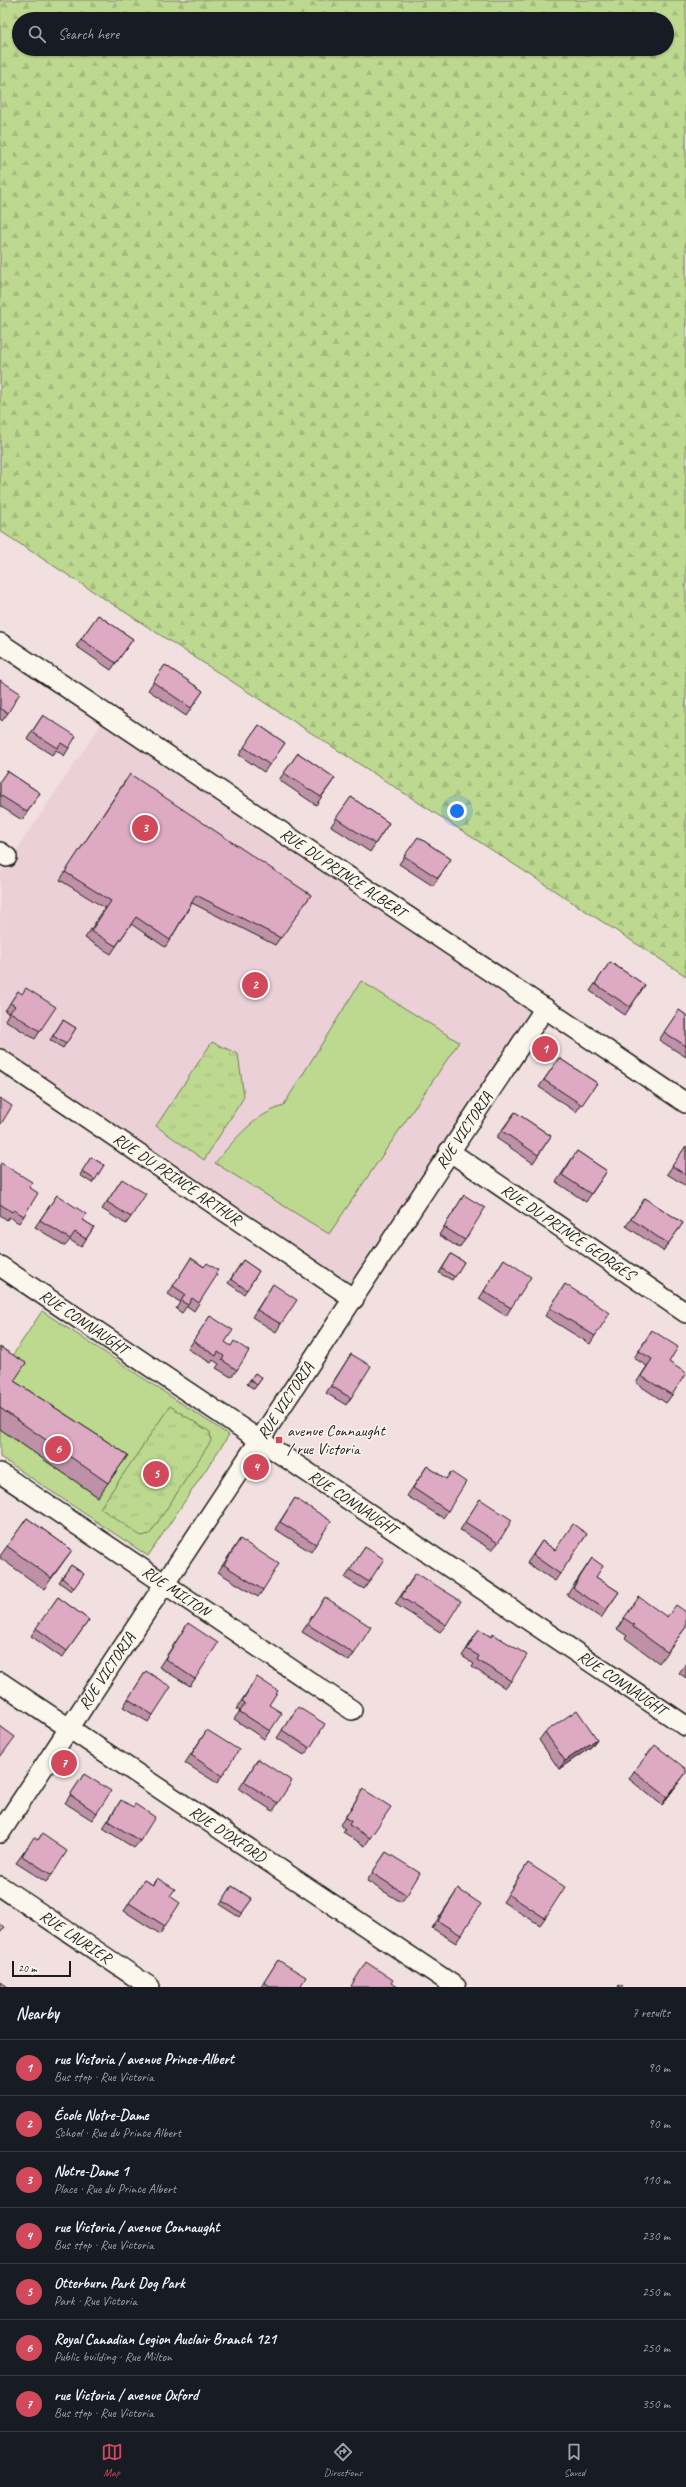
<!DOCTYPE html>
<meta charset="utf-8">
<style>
:root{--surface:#171b24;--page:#242831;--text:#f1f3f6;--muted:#9ea1a6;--line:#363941;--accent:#d1495b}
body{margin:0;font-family:Caveat,sans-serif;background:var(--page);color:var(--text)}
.scale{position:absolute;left:12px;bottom:10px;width:59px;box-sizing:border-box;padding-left:4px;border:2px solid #1c1c1c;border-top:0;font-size:11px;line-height:14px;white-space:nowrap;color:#1c1c1c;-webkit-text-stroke:3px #fbf7ec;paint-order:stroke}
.you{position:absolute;left:457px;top:811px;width:14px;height:14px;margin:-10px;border:3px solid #fff;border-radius:50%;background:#1a73e8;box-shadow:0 0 0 6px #1a73e833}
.badge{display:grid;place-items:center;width:26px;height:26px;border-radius:50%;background:var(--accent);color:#fff;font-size:13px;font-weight:700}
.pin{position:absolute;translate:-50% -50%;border:2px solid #fff;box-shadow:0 1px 4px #0006}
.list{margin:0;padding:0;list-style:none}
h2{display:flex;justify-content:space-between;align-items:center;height:52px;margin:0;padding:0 16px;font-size:17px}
h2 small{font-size:13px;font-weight:400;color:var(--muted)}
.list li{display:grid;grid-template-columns:26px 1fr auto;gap:12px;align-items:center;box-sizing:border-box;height:56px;padding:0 16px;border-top:1px solid var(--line)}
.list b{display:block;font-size:15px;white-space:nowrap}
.list p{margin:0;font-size:13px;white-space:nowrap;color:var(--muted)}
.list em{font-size:13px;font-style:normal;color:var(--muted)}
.icon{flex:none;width:22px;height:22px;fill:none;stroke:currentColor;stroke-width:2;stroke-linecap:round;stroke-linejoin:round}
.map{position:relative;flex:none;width:686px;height:1987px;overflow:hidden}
.search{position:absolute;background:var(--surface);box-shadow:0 1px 3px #0004;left:12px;right:12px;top:12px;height:44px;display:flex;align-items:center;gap:10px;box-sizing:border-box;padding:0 14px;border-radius:22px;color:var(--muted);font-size:15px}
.sheet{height:444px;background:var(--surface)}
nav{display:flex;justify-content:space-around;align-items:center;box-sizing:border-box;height:56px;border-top:1px solid var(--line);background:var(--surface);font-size:11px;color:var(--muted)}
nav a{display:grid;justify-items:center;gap:2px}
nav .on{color:var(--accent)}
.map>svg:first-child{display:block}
.built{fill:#ecd0d7}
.grass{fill:#bdd990;stroke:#6c7a56}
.forest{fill:url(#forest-firs);stroke:#6c7a56;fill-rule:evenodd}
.park{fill:url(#park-tufts);stroke:#6c7a56}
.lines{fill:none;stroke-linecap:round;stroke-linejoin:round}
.street-casing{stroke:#1c1c1c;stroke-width:22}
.street{stroke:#fbf7ec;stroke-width:19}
.wall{fill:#be91a8;stroke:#1c1c1c}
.shaded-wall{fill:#9b7688;stroke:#1c1c1c}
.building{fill:#dda9c3;stroke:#1c1c1c}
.poi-dot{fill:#d1495b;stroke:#fbf7ec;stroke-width:1.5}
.labels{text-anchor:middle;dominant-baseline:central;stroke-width:3;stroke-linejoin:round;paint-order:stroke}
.street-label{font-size:16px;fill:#1c1c1c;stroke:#fbf7ec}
.poi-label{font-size:16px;fill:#1c1c1c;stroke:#fbf7ec;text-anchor:start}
</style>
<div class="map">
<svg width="686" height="1987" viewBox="0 0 686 1987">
<defs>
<pattern id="forest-firs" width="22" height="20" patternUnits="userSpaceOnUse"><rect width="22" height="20" fill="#bdd990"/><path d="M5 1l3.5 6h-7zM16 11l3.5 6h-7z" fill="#a2ba7c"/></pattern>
<pattern id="park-tufts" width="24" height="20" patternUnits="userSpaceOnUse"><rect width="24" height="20" fill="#bdd990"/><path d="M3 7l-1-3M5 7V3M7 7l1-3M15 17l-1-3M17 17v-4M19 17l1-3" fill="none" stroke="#a2ba7c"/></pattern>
</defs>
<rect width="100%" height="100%" fill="#f2e0e0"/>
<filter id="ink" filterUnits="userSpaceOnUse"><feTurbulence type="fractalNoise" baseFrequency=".025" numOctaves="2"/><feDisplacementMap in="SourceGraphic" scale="8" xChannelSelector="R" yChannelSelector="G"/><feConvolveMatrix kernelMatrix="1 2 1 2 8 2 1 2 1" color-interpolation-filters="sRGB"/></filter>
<g filter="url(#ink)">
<path class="built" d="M108,714L545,1008L354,1299L0,1059V874Z"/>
<g class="grass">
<path d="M361,981L459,1042L329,1234L215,1163C235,1139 253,1116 283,1106Z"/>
<path d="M42,1311L229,1435L148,1556L0,1457V1429L98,1497L4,1395L11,1358Z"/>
</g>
<path class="forest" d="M0,0H686V976L0,531ZM19,19H667V49H19Z"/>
<g class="park">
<path d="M212,1042L238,1054L244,1097L204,1160L156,1126Z"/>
<path d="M170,1406L210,1432L211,1441L150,1534L141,1536L100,1508Z"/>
</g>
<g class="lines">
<defs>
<g id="street">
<path id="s1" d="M0,643L686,1103"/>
<path d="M0,852L7,857"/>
<path id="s2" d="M0,1059L354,1299"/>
<path id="s3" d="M449,1151L686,1313"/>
<path id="s4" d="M0,1266L686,1726"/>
<path id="s5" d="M0,1473L352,1710"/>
<path id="s6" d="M0,1682L456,1987"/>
<path id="s7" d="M0,1833L545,1008"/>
<path id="s8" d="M0,1886L150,1987"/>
</g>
</defs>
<use href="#street" class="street-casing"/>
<use href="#street" class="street"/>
</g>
<g class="wall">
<path d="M98,615L133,639L111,670L76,646Z"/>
<path d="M165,665L203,691L186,716L148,690Z"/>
<path d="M0,680L8,713L2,721L0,719Z"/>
<path d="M43,715L69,748L64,756L56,750L52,755L27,739Z"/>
<path d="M259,725L285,743L264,772L239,755Z"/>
<path d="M298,753L335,778L316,805L279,780Z"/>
<path d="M7,771L40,793L22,820L0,806V781Z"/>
<path d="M125,781L311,895L275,945L192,903L170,940L165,947L131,924L111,954L85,938L105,908L60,880Z"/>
<path d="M351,797L389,823L370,852L331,826Z"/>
<path d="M418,837L451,859L433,886L399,864Z"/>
<path d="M610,962L645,985L625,1015L590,991Z"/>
<path d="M18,991L40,1031L35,1039L5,1020L9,1013L5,1011Z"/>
<path d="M679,1010L686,1015V1057L659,1040Z"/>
<path d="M63,1020L76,1028L63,1048L50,1040Z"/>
<path d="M559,1058L597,1083L576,1112L539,1087Z"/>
<path d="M515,1112L551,1136L533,1163L496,1138Z"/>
<path d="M686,1146V1186L667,1174Z"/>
<path d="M577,1151L607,1171L586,1202L556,1182Z"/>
<path d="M91,1157L104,1165L92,1183L80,1175Z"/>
<path d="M0,1165L24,1216L19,1223L9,1217L7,1220L0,1215Z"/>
<path d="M122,1179L131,1217L126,1224L102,1209Z"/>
<path d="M57,1195L83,1220L94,1227L81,1247L70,1240L65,1246L35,1227Z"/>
<path d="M464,1195L465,1240L459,1248L439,1235Z"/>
<path d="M645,1198L683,1223L663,1251L626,1226Z"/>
<path d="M451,1254L464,1262L452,1280L439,1273Z"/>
<path d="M191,1258L215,1274L199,1303L194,1311L187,1306L182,1313L176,1309L180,1302L168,1294Z"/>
<path d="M504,1259L511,1308L506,1316L479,1299Z"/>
<path d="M243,1260L259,1271L244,1294L228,1283Z"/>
<path d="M273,1284L281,1324L276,1332L252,1317Z"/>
<path d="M565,1284L595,1336L590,1344L545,1316Z"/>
<path d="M210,1316L225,1342L237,1370L231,1377L216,1368L219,1364L213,1360L211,1363L188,1349Z"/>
<path d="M652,1330L672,1395L666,1403L636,1383L647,1366L634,1358Z"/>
<path d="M0,1347L14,1381L128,1455L98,1497L0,1429Z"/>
<path d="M351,1354V1398L346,1405L326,1393Z"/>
<path d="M255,1373L262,1378L254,1389L247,1384Z"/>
<path d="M427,1466L446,1479L451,1472L448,1511L443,1518L407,1496Z"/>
<path d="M295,1498L316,1544L311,1552L275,1529Z"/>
<path d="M480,1499L498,1543L492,1550L460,1530Z"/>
<path d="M27,1518L72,1550L44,1589L0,1558V1556Z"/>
<path d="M587,1534L555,1581L527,1563L542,1541L555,1550Z"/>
<path d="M240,1539L263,1590L258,1597L218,1572Z"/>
<path d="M365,1547L369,1582L364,1589L345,1578Z"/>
<path d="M592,1558L596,1577L619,1592L601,1618L567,1595Z"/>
<path d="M71,1565L84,1574L71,1591L59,1582Z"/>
<path d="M416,1573L446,1625L440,1632L395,1604Z"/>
<path d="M58,1597L89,1620L62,1658L31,1636Z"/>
<path d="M325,1597L354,1654L349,1661L302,1632Z"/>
<path d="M667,1617L686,1627L659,1663L625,1638L627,1636L617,1629L624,1618Z"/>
<path d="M188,1623L195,1679L190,1686L159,1667Z"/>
<path d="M479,1629L491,1637L493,1634L511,1681L505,1688L472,1667L474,1664L462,1656Z"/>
<path d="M686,1663V1678L679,1673Z"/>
<path d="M146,1671L153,1715L148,1722L123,1707Z"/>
<path d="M257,1677L269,1705L270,1731L264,1739L234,1719L240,1711L236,1709Z"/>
<path d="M292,1715L310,1748L304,1755L277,1738Z"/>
<path d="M207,1730L222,1776L217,1783L185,1763Z"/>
<path d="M545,1732L597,1739L591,1747L559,1769L539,1740Z"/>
<path d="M258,1759L278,1803L273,1811L239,1789Z"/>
<path d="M634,1771L682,1778L662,1805L629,1779Z"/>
<path d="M84,1774L97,1813L92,1820L65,1803Z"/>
<path d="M363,1789L370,1838L365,1846L343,1832L345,1829L340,1825Z"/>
<path d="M121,1800L140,1841L134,1848L103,1828Z"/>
<path d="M42,1834L52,1875L46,1882L16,1863L29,1845L38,1840Z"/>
<path d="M386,1852L407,1895L401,1902L367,1881Z"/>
<path d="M528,1863L545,1918L540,1925L503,1902Z"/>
<path d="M157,1878L165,1926L160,1934L124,1911L144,1880L152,1885Z"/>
<path d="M232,1886L252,1899L239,1917L220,1905Z"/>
<path d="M458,1889L461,1935L456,1943L432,1928Z"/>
<path d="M278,1960L300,1987H261Z"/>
</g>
<g class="shaded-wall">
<path d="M597,1739L591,1747L559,1769L565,1761Z"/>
<path d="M686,1773L682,1778L662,1805L667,1797Z"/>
</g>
<g class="building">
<path d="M98,615L133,639L116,663L81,639Z"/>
<path d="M165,665L203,691L191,708L153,682Z"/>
<path d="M0,680L20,693L8,713L0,708Z"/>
<path d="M43,715L76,736L69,748L61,743L57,748L32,732Z"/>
<path d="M259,725L285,743L270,765L244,747Z"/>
<path d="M298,753L335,778L321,797L284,773Z"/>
<path d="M7,771L40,793L27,812L0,795V781Z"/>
<path d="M130,774L311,895L281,938L196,895L170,940L136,917L116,946L91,931L111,901L65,872Z"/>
<path d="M351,797L389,823L375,844L336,818Z"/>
<path d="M418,837L451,859L438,878L404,856Z"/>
<path d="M610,962L645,985L630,1007L595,984Z"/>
<path d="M26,988L56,1007L40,1031L10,1012L15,1006L10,1003L18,991L22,994Z"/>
<path d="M679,1010L686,1015V1046L664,1032Z"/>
<path d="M63,1020L76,1028L66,1044L53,1036Z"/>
<path d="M559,1058L597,1083L582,1105L544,1080Z"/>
<path d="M0,1098L12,1106L1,1124L0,1123Z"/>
<path d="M515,1112L551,1136L538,1155L502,1131Z"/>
<path d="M686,1146V1175L672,1166Z"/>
<path d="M577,1151L607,1171L591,1194L562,1175Z"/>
<path d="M91,1157L104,1165L95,1180L82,1171Z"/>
<path d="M1,1163L32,1182L29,1187L38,1193L24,1216L14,1210L12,1212L0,1204V1165Z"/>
<path d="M122,1179L146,1194L131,1217L107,1202Z"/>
<path d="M57,1195L86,1214L83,1220L94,1227L86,1239L75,1232L70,1239L40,1220Z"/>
<path d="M464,1195L485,1208L465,1240L444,1227Z"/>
<path d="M645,1198L683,1223L668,1244L631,1219Z"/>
<path d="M451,1254L464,1262L455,1277L442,1269Z"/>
<path d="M191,1258L204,1267L207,1263L218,1270L215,1274L217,1275L199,1303L192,1298L188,1305L181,1301L185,1294L173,1286Z"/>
<path d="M504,1259L531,1277L511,1308L484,1291Z"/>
<path d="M243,1260L259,1271L247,1290L231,1279Z"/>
<path d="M273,1284L297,1300L281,1324L257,1310Z"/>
<path d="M565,1284L610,1313L595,1336L550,1308Z"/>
<path d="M210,1316L233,1330L225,1342L231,1346L234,1341L249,1351L237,1370L222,1360L224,1356L218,1352L216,1356L193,1341Z"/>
<path d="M652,1330L678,1347L669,1362L686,1373L672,1395L641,1376L652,1359L639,1351Z"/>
<path d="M0,1347L26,1363L14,1381L128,1455L108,1483L0,1408Z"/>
<path d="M351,1354L371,1366L351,1398L331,1386Z"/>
<path d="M255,1373L262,1378L257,1385L250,1380Z"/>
<path d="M427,1466L446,1479L451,1472L466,1482L448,1511L413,1488Z"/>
<path d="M295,1498L331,1521L316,1544L280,1522Z"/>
<path d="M480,1499L512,1520L498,1543L465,1522Z"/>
<path d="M27,1518L72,1550L51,1578L7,1546Z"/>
<path d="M573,1524L587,1534L560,1574L533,1555L542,1541L555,1550Z"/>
<path d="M240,1539L279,1564L263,1590L224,1565Z"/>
<path d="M365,1547L384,1559L369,1582L350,1570Z"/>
<path d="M592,1558L603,1566L596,1577L619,1592L606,1610L573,1588Z"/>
<path d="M71,1565L84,1574L74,1588L62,1578Z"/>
<path d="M416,1573L461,1601L446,1625L401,1597Z"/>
<path d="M58,1597L89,1620L67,1651L36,1628Z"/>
<path d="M325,1597L371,1627L354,1654L307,1624Z"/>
<path d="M639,1597L667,1617L676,1605L686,1612V1627L667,1652L633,1627L634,1625L624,1618Z"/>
<path d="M188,1623L218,1643L195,1679L165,1659Z"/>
<path d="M479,1629L491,1637L493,1634L527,1655L511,1681L477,1660L479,1656L467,1649Z"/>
<path d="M146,1671L171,1687L153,1715L128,1699Z"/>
<path d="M257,1677L278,1691L269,1705L282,1713L270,1731L240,1712L245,1703L242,1701Z"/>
<path d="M298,1707L325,1724L310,1748L282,1730Z"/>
<path d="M577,1710L597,1739L565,1761L545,1732Z"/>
<path d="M0,1726L15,1737L0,1757Z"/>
<path d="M207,1730L239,1750L222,1776L191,1755Z"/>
<path d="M655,1745L686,1769V1773L667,1797L634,1771Z"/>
<path d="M258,1759L292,1781L278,1803L244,1782Z"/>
<path d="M84,1774L111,1791L97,1813L70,1795Z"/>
<path d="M363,1789L391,1807L370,1838L349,1825L351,1821L345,1818Z"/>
<path d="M121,1800L133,1807L135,1804L155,1817L140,1841L108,1821Z"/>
<path d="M42,1834L67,1851L52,1875L22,1856L34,1837L38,1840Z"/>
<path d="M386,1852L420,1873L407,1895L372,1873Z"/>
<path d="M528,1863L565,1887L545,1918L508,1894Z"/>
<path d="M157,1878L175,1889L170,1896L180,1903L165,1926L129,1903L144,1880L153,1885Z"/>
<path d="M232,1886L252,1899L242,1913L222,1901Z"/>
<path d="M458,1889L481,1904L461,1935L438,1921Z"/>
<path d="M0,1924L5,1927L0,1933Z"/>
<path d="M278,1960L306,1977L300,1987H271L264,1982Z"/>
<path d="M366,1962L393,1980L391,1983L398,1987H352L351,1986Z"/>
<path d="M0,1982L7,1987H0Z"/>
<path d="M619,1985L623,1987H618Z"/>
</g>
</g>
<rect class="poi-dot" x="275" y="1436" width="8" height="8" rx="2"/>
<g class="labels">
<g class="street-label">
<text stroke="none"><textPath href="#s1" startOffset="413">RUE DU PRINCE ALBERT</textPath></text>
<text stroke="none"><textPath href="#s7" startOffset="842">RUE VICTORIA</textPath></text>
<text stroke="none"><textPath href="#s2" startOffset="214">RUE DU PRINCE ARTHUR</textPath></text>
<text stroke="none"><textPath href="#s3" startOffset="144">RUE DU PRINCE GEORGES</textPath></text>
<text stroke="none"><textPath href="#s4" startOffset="101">RUE CONNAUGHT</textPath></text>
<text stroke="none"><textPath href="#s7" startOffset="518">RUE VICTORIA</textPath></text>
<text stroke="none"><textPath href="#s4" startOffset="425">RUE CONNAUGHT</textPath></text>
<text stroke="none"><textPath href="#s5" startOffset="212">RUE MILTON</textPath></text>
<text stroke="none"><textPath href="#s7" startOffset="194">RUE VICTORIA</textPath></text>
<text stroke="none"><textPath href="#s4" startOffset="749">RUE CONNAUGHT</textPath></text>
<text stroke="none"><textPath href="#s6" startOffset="274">RUE D'OXFORD</textPath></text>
<text stroke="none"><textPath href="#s8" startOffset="91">RUE LAURIER</textPath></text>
</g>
<g class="poi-label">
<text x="287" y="1431">avenue Connaught<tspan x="287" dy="18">/ rue Victoria</tspan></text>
</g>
</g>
</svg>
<div class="scale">20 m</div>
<div class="you"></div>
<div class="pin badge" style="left:545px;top:1049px">1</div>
<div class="pin badge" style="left:255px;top:985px">2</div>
<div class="pin badge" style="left:145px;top:828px">3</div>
<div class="pin badge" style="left:256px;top:1467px">4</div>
<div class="pin badge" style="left:156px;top:1474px">5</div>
<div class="pin badge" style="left:58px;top:1449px">6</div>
<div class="pin badge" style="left:64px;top:1763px">7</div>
<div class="search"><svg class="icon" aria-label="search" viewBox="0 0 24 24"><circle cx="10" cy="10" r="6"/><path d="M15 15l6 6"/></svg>Search here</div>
</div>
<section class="sheet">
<h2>Nearby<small>7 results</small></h2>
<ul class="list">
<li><span class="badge">1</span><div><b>rue Victoria / avenue Prince-Albert</b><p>Bus stop · Rue Victoria</p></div><em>90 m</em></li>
<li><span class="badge">2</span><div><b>École Notre-Dame</b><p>School · Rue du Prince Albert</p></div><em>90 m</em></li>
<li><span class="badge">3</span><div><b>Notre-Dame 1</b><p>Place · Rue du Prince Albert</p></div><em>110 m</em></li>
<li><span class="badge">4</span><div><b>rue Victoria / avenue Connaught</b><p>Bus stop · Rue Victoria</p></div><em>230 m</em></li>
<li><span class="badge">5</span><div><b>Otterburn Park Dog Park</b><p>Park · Rue Victoria</p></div><em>250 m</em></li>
<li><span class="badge">6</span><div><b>Royal Canadian Legion Auclair Branch 121</b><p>Public building · Rue Milton</p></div><em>250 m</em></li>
<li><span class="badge">7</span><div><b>rue Victoria / avenue Oxford</b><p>Bus stop · Rue Victoria</p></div><em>350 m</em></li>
</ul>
</section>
<nav>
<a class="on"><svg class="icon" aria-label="map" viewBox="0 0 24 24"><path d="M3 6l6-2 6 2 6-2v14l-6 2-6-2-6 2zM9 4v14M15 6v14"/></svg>Map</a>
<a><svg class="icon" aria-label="directions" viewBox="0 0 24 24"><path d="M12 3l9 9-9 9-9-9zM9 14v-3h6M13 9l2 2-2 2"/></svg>Directions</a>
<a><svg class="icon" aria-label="saved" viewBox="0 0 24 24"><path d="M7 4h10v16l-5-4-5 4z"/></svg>Saved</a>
</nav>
